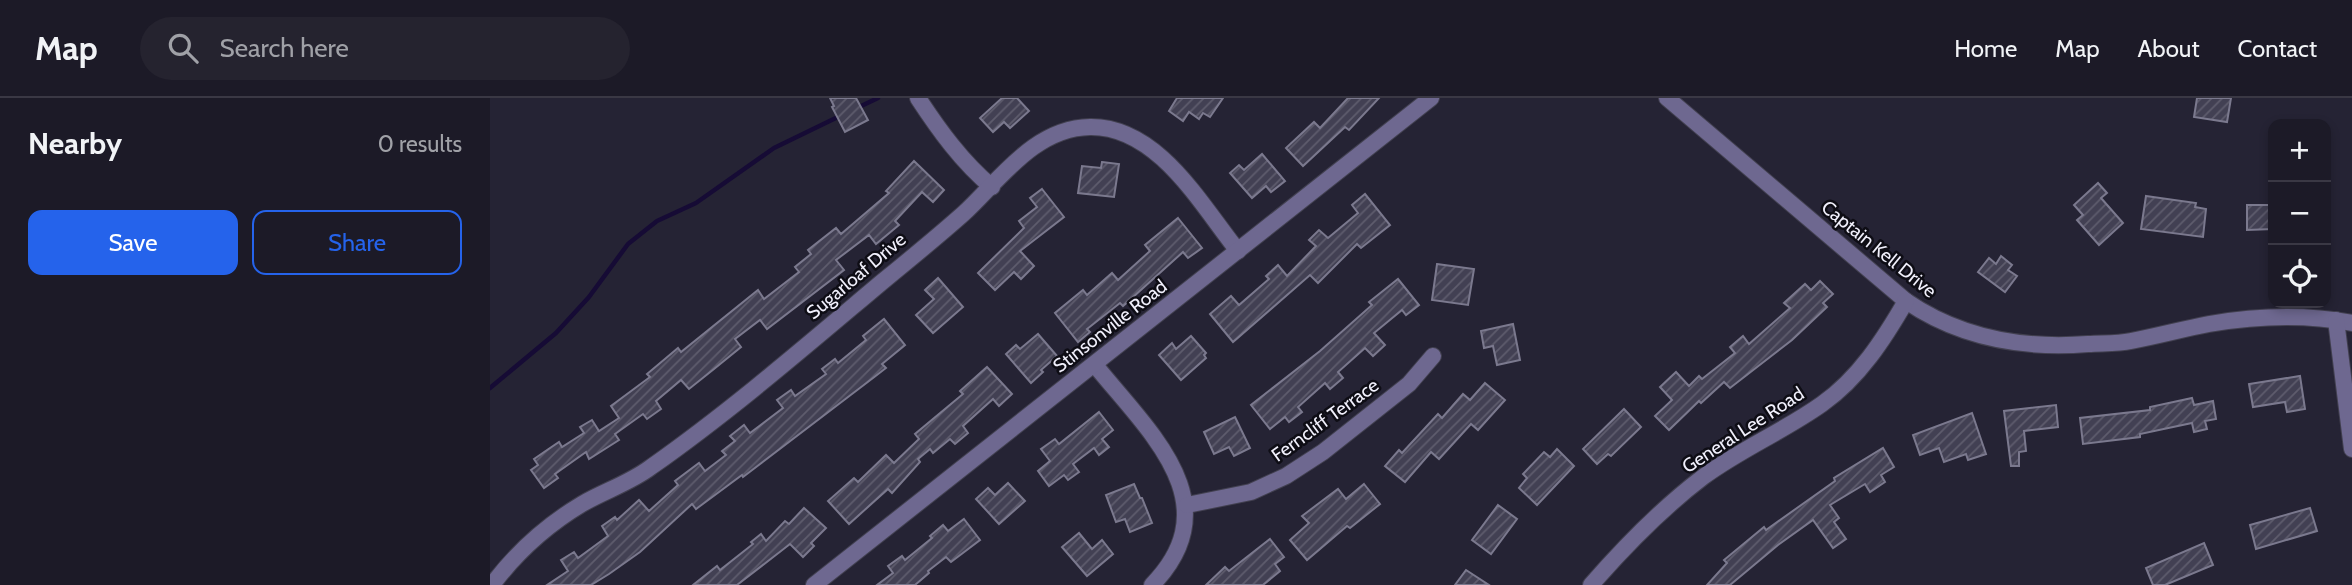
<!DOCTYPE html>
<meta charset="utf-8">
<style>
:root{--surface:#1c1a27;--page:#25232f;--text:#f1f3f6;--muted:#a0a1a7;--line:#3a3844;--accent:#2563eb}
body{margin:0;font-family:Cabin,sans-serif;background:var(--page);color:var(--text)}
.controls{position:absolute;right:21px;top:21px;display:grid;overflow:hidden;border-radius:14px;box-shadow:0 4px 10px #0003}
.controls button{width:63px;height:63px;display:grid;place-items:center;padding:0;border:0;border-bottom:2px solid var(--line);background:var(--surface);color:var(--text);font:35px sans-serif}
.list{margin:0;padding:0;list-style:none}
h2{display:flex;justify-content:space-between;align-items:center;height:91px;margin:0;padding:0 28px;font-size:30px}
h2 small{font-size:23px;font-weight:400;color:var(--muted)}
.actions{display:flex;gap:14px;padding:21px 28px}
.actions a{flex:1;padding:16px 0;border:2px solid var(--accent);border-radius:14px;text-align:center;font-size:24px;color:var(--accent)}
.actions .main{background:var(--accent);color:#fff}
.icon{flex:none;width:38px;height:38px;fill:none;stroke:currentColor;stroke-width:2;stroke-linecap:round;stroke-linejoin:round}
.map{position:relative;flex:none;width:1862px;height:487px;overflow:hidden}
header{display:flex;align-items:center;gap:42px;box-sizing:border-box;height:98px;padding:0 35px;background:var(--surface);border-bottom:2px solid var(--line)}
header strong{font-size:33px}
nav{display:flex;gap:38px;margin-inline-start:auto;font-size:24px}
.search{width:490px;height:63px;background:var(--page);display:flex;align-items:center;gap:18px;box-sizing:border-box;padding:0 24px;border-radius:38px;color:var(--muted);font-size:26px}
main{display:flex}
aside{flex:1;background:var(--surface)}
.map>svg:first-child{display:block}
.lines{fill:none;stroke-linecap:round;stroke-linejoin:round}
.stream{stroke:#160b35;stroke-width:4.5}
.building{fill:url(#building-hatch);stroke:#7b798e;stroke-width:2}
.minor-casing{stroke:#424050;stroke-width:18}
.minor{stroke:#6e6890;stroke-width:16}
.labels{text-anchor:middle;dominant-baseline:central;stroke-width:5;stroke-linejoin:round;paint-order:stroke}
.street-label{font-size:19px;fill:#f1f0fc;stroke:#0e0d15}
</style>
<header>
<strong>Map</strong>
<div class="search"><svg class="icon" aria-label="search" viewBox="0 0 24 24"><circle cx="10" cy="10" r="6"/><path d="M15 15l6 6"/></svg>Search here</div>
<nav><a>Home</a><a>Map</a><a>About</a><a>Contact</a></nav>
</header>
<main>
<aside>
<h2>Nearby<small>0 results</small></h2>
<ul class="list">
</ul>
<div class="actions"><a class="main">Save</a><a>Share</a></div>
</aside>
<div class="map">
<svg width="1862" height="487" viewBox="0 0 1862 487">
<defs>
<pattern id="building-hatch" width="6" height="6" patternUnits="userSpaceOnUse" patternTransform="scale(1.75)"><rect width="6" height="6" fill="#424053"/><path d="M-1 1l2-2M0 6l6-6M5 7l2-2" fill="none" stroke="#5e5c6d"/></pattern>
</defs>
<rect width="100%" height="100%" fill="#252334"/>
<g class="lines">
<g class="stream">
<path d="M367,10L388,0"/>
<path d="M0,290L66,235L99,199L138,146L167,123L206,105L284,50L352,17"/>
</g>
</g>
<g class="building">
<path d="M340,0H366L378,22L355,34L342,9L344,8Z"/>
<path d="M512,0H527L539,13L520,30L514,24L503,34L490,20Z"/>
<path d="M687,0H733L720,19L713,15L709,21L699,14L693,23L679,13Z"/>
<path d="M858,0H889L859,32L855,29L813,68L796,50L824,24L830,30Z"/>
<path d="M1707,0H1741L1737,24L1704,19Z"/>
<path d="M772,56L795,83L781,94L776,88L762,100L740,75L749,67L754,72Z"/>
<path d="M424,63L454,92L443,104L432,94L405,123L409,127L386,146L379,137L346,162L354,172L277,231L270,222L245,241L251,249L224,271L199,291L191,282L166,303L171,311L157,321L153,316L125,336L129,342L99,361L96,354L65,376L68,380L54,390L41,372L48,367L44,361L69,344L72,349L94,335L90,329L102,322L109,333L129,320L121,308L160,279L157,276L188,250L191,254L268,192L274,201L309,174L305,169L321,156L318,152L346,130L351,136L399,95L396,93Z"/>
<path d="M612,64L629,66L624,99L588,95L592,68L611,70Z"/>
<path d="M1608,85L1617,95L1611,100L1633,125L1609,147L1587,122L1593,117L1584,107Z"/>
<path d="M552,91L574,119L530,153L544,168L531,181L524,174L505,192L488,175L534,130L529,123L547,109L540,100Z"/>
<path d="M875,96L900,127L871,150L867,146L828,185L820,177L743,244L720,216L741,198L749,207L779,181L776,178L788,167L797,178L826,148L819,142L829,132L838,140L868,115L862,107Z"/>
<path d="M1656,98L1706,105L1705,109L1716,111L1713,139L1651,131Z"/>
<path d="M1757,107H1783V131L1757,132Z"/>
<path d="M688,120L712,150L698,160L693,154L633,208L630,205L597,231L600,234L588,244L565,215L593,192L597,197L622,175L628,182L660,153L655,147Z"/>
<path d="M1511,158L1522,167L1518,172L1527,178L1515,194L1488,174L1499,160L1506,166Z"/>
<path d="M947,166L984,171L978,207L942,202Z"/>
<path d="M448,180L473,209L443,235L426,217L444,201L435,192Z"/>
<path d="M908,181L929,207L916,217L912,212L884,235L895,247L883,258L875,250L848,274L853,280L840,291L835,285L808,309L812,314L799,324L795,319L780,331L761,307L830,253L882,207L879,204Z"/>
<path d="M1330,183L1343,196L1333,205L1337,209L1302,242L1240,290L1234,284L1211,305L1209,303L1179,332L1165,318L1182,302L1170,289L1186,274L1199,288L1209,278L1212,281L1245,255L1240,249L1253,238L1259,246L1300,210L1294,205L1315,186L1321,192Z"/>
<path d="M394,221L415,247L392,266L396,270L383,280L253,379L252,377L206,411L202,406L150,454L119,476L101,487H57L78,473L71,462L84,454L88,460L118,438L112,428L125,419L127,422L149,402L159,413L188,387L185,383L209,365L215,373L236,357L232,353L245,343L240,338L254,327L260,335L293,310L287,302L301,292L305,298L336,276L332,271L345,261L348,265L376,242L373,238Z"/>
<path d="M1023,226L1030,262L1007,267L1003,248L994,250L991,233Z"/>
<path d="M548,236L567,258L551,272L553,274L541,285L516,256L526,247L530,251Z"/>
<path d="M701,238L716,255L714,257L716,260L691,282L669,257L682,245L686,251Z"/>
<path d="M497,269L522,296L509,308L503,301L473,328L478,335L465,346L460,341L443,355L440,351L428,361L430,364L402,395L398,391L359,426L338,403L364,380L368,384L396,357L404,365L429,341L425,336L473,296L470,293Z"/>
<path d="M1810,278L1815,311L1797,314L1795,304L1763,309L1759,286Z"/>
<path d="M995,285L1015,302L988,332L981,326L949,361L941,354L915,384L895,368L909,352L912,355L948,316L952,320L973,296L980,302Z"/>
<path d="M1702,300L1704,307L1723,303L1726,321L1715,323L1717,331L1704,334L1702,325L1650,336V339L1593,346L1590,320L1660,312V309Z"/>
<path d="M1566,307L1568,329L1534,333L1536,353L1529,354V368H1521L1514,313Z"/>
<path d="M1134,311L1151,329L1121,358L1118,356L1107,366L1093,351Z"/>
<path d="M609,314L623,332L612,341L619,349L609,357L604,350L583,366L589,374L578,382L574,377L559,388L548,373L560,363L551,351L565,341L569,346Z"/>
<path d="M1482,315L1496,356L1478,362L1476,356L1454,364L1449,350L1430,357L1423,337Z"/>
<path d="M745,319L760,350L744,358L739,349L724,356L714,334Z"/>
<path d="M1393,350L1404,369L1391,377L1395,384L1380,394L1375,386L1340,407L1349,420L1344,424L1356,441L1343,450L1323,422L1288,447L1240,487H1217L1237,465L1234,462L1274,429L1276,432L1345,383L1344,380Z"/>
<path d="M1067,351L1084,368L1047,407L1029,390L1037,380L1033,376L1054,354L1060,359Z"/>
<path d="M518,385L535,403L509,426L486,401L498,390L505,397Z"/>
<path d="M644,386L650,400H652L662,425L640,434L635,421L626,424L616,397Z"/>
<path d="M874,386L890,406L860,430L857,428L817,462L800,442L819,425L812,418L848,391L856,401Z"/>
<path d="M1008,407L1027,421L1001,456L982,442Z"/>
<path d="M314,410L336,430L321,445L324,448L313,459L300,446L247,487H203L227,468L230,472L263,446L261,444L271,436L276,443L295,423L299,426Z"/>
<path d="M1820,410L1827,433L1766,451L1760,427Z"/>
<path d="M474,421L490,442L461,464L456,459L438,473L439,475L425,487H387L403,475L398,468L412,458L415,462L442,440L440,438L453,427L458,433Z"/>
<path d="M589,435L602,451L612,442L623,456L597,478L572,449Z"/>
<path d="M780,441L794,459L785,466L790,473L773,487H716L735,469L739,473Z"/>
<path d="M1714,445L1723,467L1675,487H1663L1656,470Z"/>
<path d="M976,472L999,487H965Z"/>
</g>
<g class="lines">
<defs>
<g id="minor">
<path d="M428,0C449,32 472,64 502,89"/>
<path d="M1177,0L1416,203C1470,240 1534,251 1598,246C1612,245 1627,246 1641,243C1667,238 1693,231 1719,226C1766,218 1815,216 1862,225"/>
<path d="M1846,222L1862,351"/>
<path d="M605,267C658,333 742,405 662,487"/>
<path d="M697,407L761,394L796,378L833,354L919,286L943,258"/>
<path d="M2,487C26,455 57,427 92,406C114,393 140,385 161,369C242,312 317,247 392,184C419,162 447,139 473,116C510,82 544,30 600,29C668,28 711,107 748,153"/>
<path d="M324,487L941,0"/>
<path d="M1101,487C1135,448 1171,411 1213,379C1251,351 1294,333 1332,306C1369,280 1394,241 1416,203"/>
</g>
</defs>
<use href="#minor" class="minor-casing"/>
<use href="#minor" class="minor"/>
</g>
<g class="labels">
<g class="street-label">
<text transform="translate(1389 151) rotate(39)">Captain Kell Drive</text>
<text transform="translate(366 178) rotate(-40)">Sugarloaf Drive</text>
<text transform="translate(620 228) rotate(-38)">Stinsonville Road</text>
<text transform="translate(835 322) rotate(-36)">Ferncliff Terrace</text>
<text transform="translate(1253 332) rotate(-33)">General Lee Road</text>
</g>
</g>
</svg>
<div class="controls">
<button>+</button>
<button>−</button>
<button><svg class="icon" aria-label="locate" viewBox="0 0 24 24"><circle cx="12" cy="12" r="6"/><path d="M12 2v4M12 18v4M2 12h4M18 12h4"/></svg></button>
</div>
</div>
</main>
